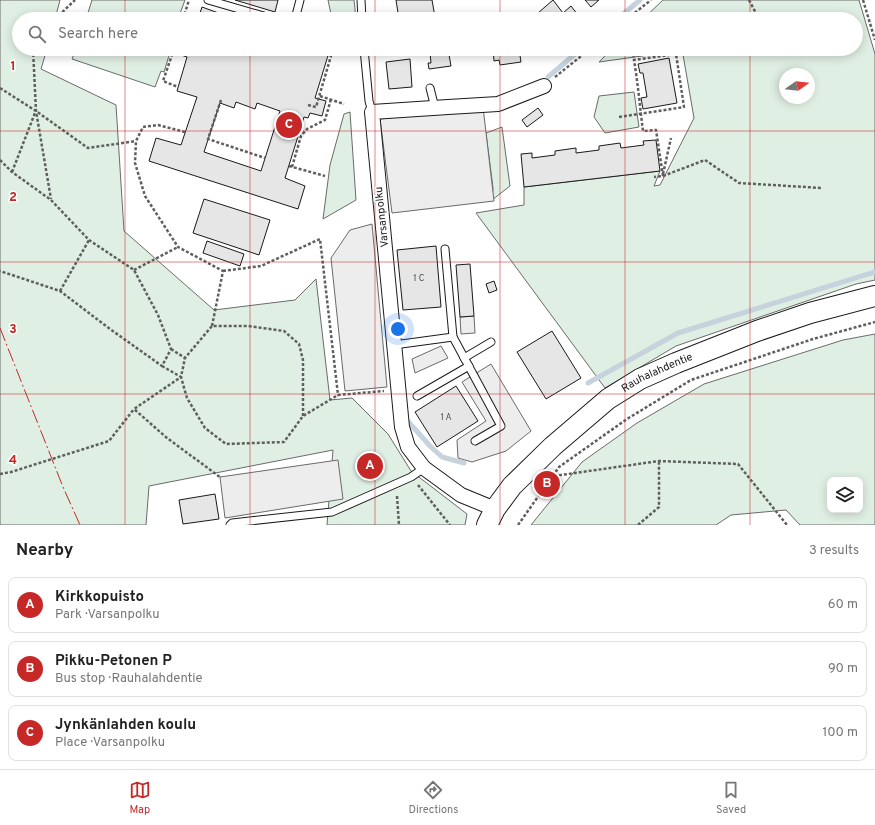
<!DOCTYPE html>
<meta charset="utf-8">
<style>
:root{--surface:#fff;--page:#f6f6f6;--text:#222;--muted:#767676;--line:#e0e0e0;--accent:#c62828}
body{margin:0;font-family:Overpass,sans-serif;background:var(--page);color:var(--text)}
.controls{position:absolute;right:12px;bottom:12px;display:grid;overflow:hidden;border-radius:8px;box-shadow:0 2px 10px #0003}
.controls button{width:36px;height:36px;display:grid;place-items:center;padding:0;border:0;border-bottom:1px solid var(--line);background:var(--surface);color:var(--text);font:20px sans-serif}
.compass{position:absolute;left:779px;top:68px;width:36px;height:36px;border-radius:50%;background:var(--surface);box-shadow:0 2px 10px #0003;rotate:76deg}
.you{position:absolute;left:398px;top:329px;width:14px;height:14px;margin:-10px;border:3px solid #fff;border-radius:50%;background:#1a73e8;box-shadow:0 0 0 6px #1a73e833}
.badge{display:grid;place-items:center;width:26px;height:26px;border-radius:50%;background:var(--accent);color:#fff;font-size:13px;font-weight:700}
.pin{position:absolute;translate:-50% -50%;border:2px solid #fff;box-shadow:0 1px 4px #0006}
.list{margin:0;padding:0;list-style:none}
h2{display:flex;justify-content:space-between;align-items:center;height:52px;margin:0;padding:0 16px;font-size:17px}
h2 small{font-size:13px;font-weight:400;color:var(--muted)}
.list li{display:grid;grid-template-columns:26px 1fr auto;gap:12px;align-items:center;box-sizing:border-box;height:56px;margin:0 8px 8px;padding:0 8px;border:1px solid var(--line);border-radius:8px}
.list b{display:block;font-size:15px;white-space:nowrap}
.list p{margin:0;font-size:13px;white-space:nowrap;color:var(--muted)}
.list em{font-size:13px;font-style:normal;color:var(--muted)}
.icon{flex:none;width:22px;height:22px;fill:none;stroke:currentColor;stroke-width:2;stroke-linecap:round;stroke-linejoin:round}
.map{position:relative;flex:none;width:875px;height:525px;overflow:hidden}
.search{position:absolute;background:var(--surface);box-shadow:0 2px 10px #0003;left:12px;right:12px;top:12px;height:44px;display:flex;align-items:center;gap:10px;box-sizing:border-box;padding:0 14px;border-radius:22px;color:var(--muted);font-size:15px}
.sheet{height:244px;background:var(--surface)}
nav{display:flex;justify-content:space-around;align-items:center;box-sizing:border-box;height:56px;border-top:1px solid var(--line);background:var(--surface);font-size:11px;color:var(--muted)}
nav a{display:grid;justify-items:center;gap:2px}
nav .on{color:var(--accent)}
.map>svg:first-child{display:block}
.green{fill:#e0efe3;stroke:#6a6a6a;fill-rule:evenodd}
.parking{fill:#ededed;stroke:#6a6a6a}
.lines{fill:none;stroke-linecap:round;stroke-linejoin:round}
.stream{stroke:#c6d2dc;stroke-width:5}
.building{fill:#e6e6e6;stroke:#1a1a1a;fill-rule:evenodd}
.lane-casing{stroke:#1a1a1a;stroke-width:9}
.street-casing{stroke:#1a1a1a;stroke-width:16}
.secondary-casing{stroke:#1a1a1a;stroke-width:22}
.path{stroke:#5f5f5f;stroke-width:2.5;stroke-dasharray:3 2;stroke-linecap:butt}
.lane{stroke:#fff;stroke-width:7}
.street{stroke:#fff;stroke-width:14}
.secondary{stroke:#fff;stroke-width:20}
.power{stroke:#c62828;stroke-width:1;stroke-dasharray:14 3 2 3;stroke-linecap:butt}
.grid{fill:none;stroke:#c62828;stroke-width:1;stroke-opacity:0.55}
.labels{text-anchor:middle;dominant-baseline:central;stroke-width:3;stroke-linejoin:round;paint-order:stroke}
.number-label{font-size:9px;fill:#4d4d4d}
.street-label{font-size:11px;fill:#1a1a1a;stroke:#fff}
.grid-label{font-size:13px;text-anchor:middle;font-weight:bold;fill:#c62828;stroke:#fff;stroke-width:3;stroke-linejoin:round;paint-order:stroke}
</style>
<div class="map">
<svg width="875" height="525" viewBox="0 0 875 525">
<rect width="100%" height="100%" fill="#fff"/>
<g class="green">
<path d="M0,0H60L55,19H19V49H47L41,69L116,105L124,231L214,310L295,300L316,279L330,400L352,398L388,434L411,471L467,514L465,525H327L333,450L149,486L146,525H0Z"/>
<path d="M92,0H185L178,19H86Z"/>
<path d="M328,0H354L356,19H332Z"/>
<path d="M663,0H859L875,54V280L856,284L676,346L605,388L476,213L524,205V187L660,171L654,186L660,185L694,118L682,49L642,56L599,62L612,49H856V19H643ZM785,74H809V98H785Z"/>
<path d="M76,49H171L164,72L161,71L155,87L72,59Z"/>
<path d="M634,92L639,127L605,133L594,117L599,96Z"/>
<path d="M350,112L356,200L323,219L330,165L344,114Z"/>
<path d="M502,127L510,186L492,200L493,188L486,133Z"/>
<path d="M875,334V525H800L786,510L731,515L716,525H531L582,462L637,423L704,384L843,340ZM830,480H860V510H830Z"/>
</g>
<g class="parking">
<path d="M483,107L494,201L392,213L380,119Z"/>
<path d="M372,224L387,387L345,391L331,258L350,230Z"/>
<path d="M474,316L475,333L461,334L460,317Z"/>
<path d="M441,346L448,358L415,373L412,359Z"/>
<path d="M491,364L531,431L506,451L472,462L458,458L457,440L486,421L462,382Z"/>
<path d="M338,460L343,499L225,518L220,477Z"/>
</g>
<g class="lines">
<g class="stream">
<path d="M617,19L640,0"/>
<path d="M548,77L581,49"/>
<path d="M588,383L678,333L875,272"/>
<path d="M405,416V418L430,446L442,457L464,463"/>
</g>
</g>
<g class="building">
<path d="M235,0H278L275,12Z"/>
<path d="M396,0H432L435,17L424,19H399Z"/>
<path d="M553,0L563,13L571,6L581,19H543L538,13Z"/>
<path d="M585,0H599L591,7Z"/>
<path d="M202,7L235,19H198Z"/>
<path d="M179,49H330L315,98L326,101L322,116L310,113L308,118L304,117L285,178L305,186L298,209L149,161L156,138L181,145L197,97L177,91L187,57L178,54ZM236,102L255,109L257,103L280,111L261,171L204,152L220,103L234,108Z"/>
<path d="M419,49H448L451,66L429,69L428,63H431L430,53L420,54Z"/>
<path d="M493,49H519L521,62L500,65L499,60L494,61Z"/>
<path d="M669,58L677,103L643,109L641,98L647,97L643,73H640L638,64Z"/>
<path d="M410,59L412,87L389,89L386,62Z"/>
<path d="M538,108L543,115L527,127L522,120Z"/>
<path d="M656,140L660,171L524,187L521,154L532,153V158L555,155V151L576,148V153L599,150V146L620,143L621,148L644,145L643,141Z"/>
<path d="M204,199L270,220L259,255L193,233Z"/>
<path d="M207,241L244,254L240,266L203,253Z"/>
<path d="M436,246L441,307L403,310L397,250Z"/>
<path d="M470,264L474,316L460,317L456,265Z"/>
<path d="M494,281L497,290L489,293L486,284Z"/>
<path d="M552,331L581,378L546,399L517,352Z"/>
<path d="M456,386L478,421L437,447L415,412Z"/>
<path d="M215,494L219,519L183,524L179,500Z"/>
</g>
<g class="lines">
<defs>
<g id="lane">
<path d="M208,0L274,19"/>
<path d="M361,0L362,19"/>
<path d="M295,19L300,0"/>
<path d="M364,49L369,101L372,112"/>
<path d="M430,88L435,108"/>
<path d="M453,337L501,426L475,441"/>
<path d="M394,345L453,337L445,249"/>
<path d="M464,358L491,342"/>
<path d="M417,396L469,366"/>
<path d="M230,525L232,523L332,512L411,477L424,468"/>
</g>
<path id="street" d="M495,509L461,495L424,468L408,447L402,427L372,112L448,107L498,104L544,86"/>
<g id="secondary">
<path id="s1" d="M487,525L495,509L512,486L553,446L608,399L640,379L676,363L757,331L810,313L875,296"/>
</g>
</defs>
<use href="#lane" class="lane-casing"/>
<use href="#street" class="street-casing"/>
<use href="#secondary" class="secondary-casing"/>
<g class="path">
<path d="M749,0L759,19"/>
<path d="M863,0L875,40"/>
<path d="M55,19L75,0"/>
<path d="M183,19L189,0"/>
<path d="M627,19L651,0"/>
<path d="M33,49L36,111L51,199"/>
<path d="M174,49L163,81L178,87"/>
<path d="M633,49L634,60"/>
<path d="M555,77L590,49"/>
<path d="M0,88L36,111L88,148L136,141"/>
<path d="M320,96L344,104"/>
<path d="M221,100L208,139L265,158"/>
<path d="M308,105L316,107L333,49"/>
<path d="M619,117L684,107L676,54L634,60C638,84 640,108 643,131L656,130L663,176L654,177"/>
<path d="M185,132L158,125L143,127L136,141L135,163L145,196L178,247L223,271L212,326"/>
<path d="M0,160L12,172L51,200L89,240L134,270L158,315L171,349L162,366L110,329L60,291L0,271"/>
<path d="M289,166L325,176"/>
<path d="M292,167L301,136L307,129L325,120L331,99"/>
<path d="M12,172L35,113"/>
<path d="M663,174L671,138"/>
<path d="M663,176L705,160L739,183L822,188"/>
<path d="M134,270L178,247"/>
<path d="M223,271L261,266L320,239L338,395L384,391"/>
<path d="M60,291L89,240"/>
<path d="M171,349L185,358"/>
<path d="M162,366L181,377L134,409L167,438L220,477"/>
<path d="M303,416V360L299,344L284,331L248,326H212L185,358L181,377L187,398L205,428L226,444L284,442L303,416L338,395"/>
<path d="M0,474L11,472L109,441L134,409"/>
<path d="M554,476L659,461L738,464L787,525"/>
<path d="M418,485L450,525"/>
<path d="M397,496L399,525"/>
<path d="M518,525L559,467L627,419L691,380L813,339L875,322"/>
<path d="M638,525L659,507V461"/>
</g>
<use href="#lane" class="lane"/>
<use href="#street" class="street"/>
<use href="#secondary" class="secondary"/>
<path class="power" d="M0,328L63,487L80,525"/>
</g>
<path class="grid" d="M125,0V19M250,0V19M375,0V19M500,0V19M625,0V19M750,0V19M125,49V525M250,49V525M375,49V525M500,49V525M625,49V525M750,49V525M0,131H875M0,262H875M0,394H875"/>
<g class="labels">
<g class="number-label">
<text x="419" y="278">1 C</text>
<text x="446" y="417">1 A</text>
</g>
<g class="street-label">
<text transform="translate(382 217) rotate(-96)">Varsanpolku</text>
<text stroke="none"><textPath href="#s1" startOffset="232">Rauhalahdentie</textPath></text>
</g>
</g>
<g class="grid-label">
<text x="13" y="70">1</text>
<text x="13" y="201">2</text>
<text x="13" y="333">3</text>
<text x="13" y="464">4</text>
</g>
</svg>
<div class="controls">
<button><svg class="icon" aria-label="layers" viewBox="0 0 24 24"><path d="M12 4l9 5-9 5-9-5zM3 14l9 5 9-5"/></svg></button>
</div>
<svg class="compass" viewBox="-18 -18 36 36"><path d="M0-13l5 13h-10z" fill="#e53935"/><path d="M0 13l5-13h-10z" fill="#767676"/></svg>
<div class="you"></div>
<div class="pin badge" style="left:370px;top:466px">A</div>
<div class="pin badge" style="left:547px;top:484px">B</div>
<div class="pin badge" style="left:289px;top:125px">C</div>
<div class="search"><svg class="icon" aria-label="search" viewBox="0 0 24 24"><circle cx="10" cy="10" r="6"/><path d="M15 15l6 6"/></svg>Search here</div>
</div>
<section class="sheet">
<h2>Nearby<small>3 results</small></h2>
<ul class="list">
<li><span class="badge">A</span><div><b>Kirkkopuisto</b><p>Park · Varsanpolku</p></div><em>60 m</em></li>
<li><span class="badge">B</span><div><b>Pikku-Petonen P</b><p>Bus stop · Rauhalahdentie</p></div><em>90 m</em></li>
<li><span class="badge">C</span><div><b>Jynkänlahden koulu</b><p>Place · Varsanpolku</p></div><em>100 m</em></li>
</ul>
</section>
<nav>
<a class="on"><svg class="icon" aria-label="map" viewBox="0 0 24 24"><path d="M3 6l6-2 6 2 6-2v14l-6 2-6-2-6 2zM9 4v14M15 6v14"/></svg>Map</a>
<a><svg class="icon" aria-label="directions" viewBox="0 0 24 24"><path d="M12 3l9 9-9 9-9-9zM9 14v-3h6M13 9l2 2-2 2"/></svg>Directions</a>
<a><svg class="icon" aria-label="saved" viewBox="0 0 24 24"><path d="M7 4h10v16l-5-4-5 4z"/></svg>Saved</a>
</nav>
